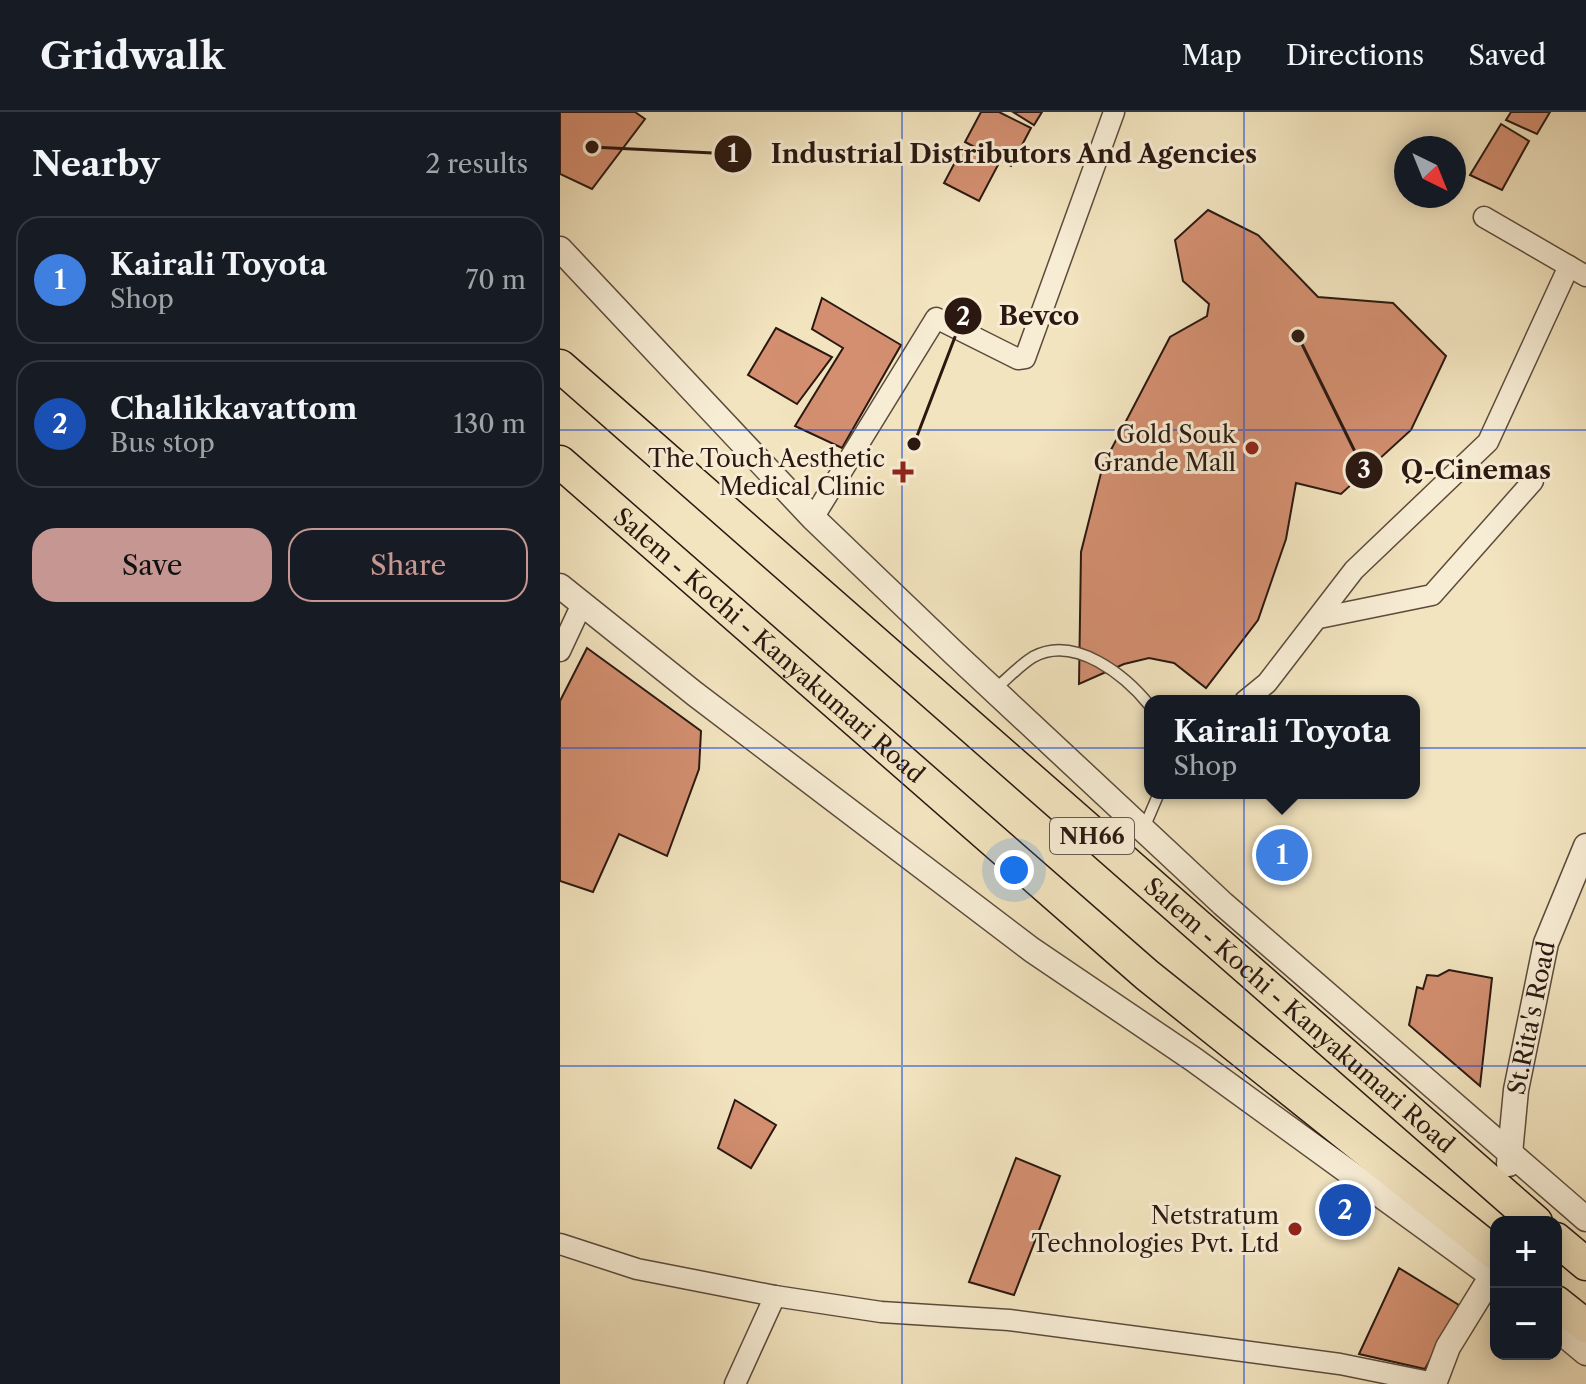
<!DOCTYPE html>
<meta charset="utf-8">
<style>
:root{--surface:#171b24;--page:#20242c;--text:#f1f3f6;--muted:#9ea1a6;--line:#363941;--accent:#c59692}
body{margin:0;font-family:"Libre Caslon Text",serif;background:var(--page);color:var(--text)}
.controls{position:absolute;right:24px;bottom:24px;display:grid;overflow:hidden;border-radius:16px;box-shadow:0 4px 20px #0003}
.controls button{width:72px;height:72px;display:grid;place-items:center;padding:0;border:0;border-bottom:2px solid var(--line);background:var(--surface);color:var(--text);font:40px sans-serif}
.compass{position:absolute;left:834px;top:24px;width:72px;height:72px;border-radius:50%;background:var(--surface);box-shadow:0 4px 20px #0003;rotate:137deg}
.you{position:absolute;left:454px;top:758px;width:28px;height:28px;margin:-20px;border:6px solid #fff;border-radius:50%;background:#1a73e8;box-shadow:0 0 0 12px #1a73e833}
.badge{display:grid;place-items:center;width:52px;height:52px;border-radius:50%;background:var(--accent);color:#fff;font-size:26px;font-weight:700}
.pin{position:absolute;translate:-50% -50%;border:4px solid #fff;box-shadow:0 2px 8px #0006}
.popup{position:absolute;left:584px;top:583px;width:276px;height:104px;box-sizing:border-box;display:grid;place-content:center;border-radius:16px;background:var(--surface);filter:drop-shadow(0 2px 6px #0005);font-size:26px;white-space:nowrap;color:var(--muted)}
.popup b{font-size:30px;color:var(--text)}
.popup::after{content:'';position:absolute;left:50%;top:100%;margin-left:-16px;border:16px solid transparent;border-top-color:var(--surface)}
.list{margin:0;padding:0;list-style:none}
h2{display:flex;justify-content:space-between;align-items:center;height:104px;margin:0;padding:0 32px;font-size:34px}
h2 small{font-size:26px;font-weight:400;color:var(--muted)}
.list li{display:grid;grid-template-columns:52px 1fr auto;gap:24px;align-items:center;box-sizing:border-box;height:128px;margin:0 16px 16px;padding:0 16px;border:2px solid var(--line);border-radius:24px}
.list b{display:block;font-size:30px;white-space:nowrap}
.list p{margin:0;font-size:26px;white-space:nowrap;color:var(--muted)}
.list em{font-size:26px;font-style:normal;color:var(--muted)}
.actions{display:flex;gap:16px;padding:24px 32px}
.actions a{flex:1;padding:18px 0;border:2px solid var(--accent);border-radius:24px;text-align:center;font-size:28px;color:var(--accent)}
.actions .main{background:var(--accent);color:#111}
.map{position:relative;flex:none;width:1026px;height:1272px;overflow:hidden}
header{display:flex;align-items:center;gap:48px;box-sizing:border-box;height:112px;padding:0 40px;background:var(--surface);border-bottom:2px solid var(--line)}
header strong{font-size:38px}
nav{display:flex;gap:44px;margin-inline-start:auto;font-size:28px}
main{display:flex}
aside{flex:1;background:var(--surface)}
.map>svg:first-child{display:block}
.building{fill:#d38f70;stroke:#2a1811;stroke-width:2}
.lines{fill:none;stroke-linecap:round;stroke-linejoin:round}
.service-casing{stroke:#5c4b3c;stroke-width:13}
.minor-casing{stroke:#5c4b3c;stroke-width:23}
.tertiary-casing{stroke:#5c4b3c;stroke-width:27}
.trunk-casing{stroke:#2a1811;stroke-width:35}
.service{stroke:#f7edd5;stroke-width:10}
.minor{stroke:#f7edd5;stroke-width:20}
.tertiary{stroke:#f7edd5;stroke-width:24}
.trunk{stroke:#f2e4bf;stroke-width:32}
.grid{fill:none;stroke:#1d4ed8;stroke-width:2;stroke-opacity:0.55}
.poi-dot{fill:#8f2418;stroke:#f7edd5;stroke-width:3}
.labels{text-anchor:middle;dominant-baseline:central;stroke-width:6;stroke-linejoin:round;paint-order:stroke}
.shield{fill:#f7edd5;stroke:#68584c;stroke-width:2}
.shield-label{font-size:22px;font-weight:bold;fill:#2a1811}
.poi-label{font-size:24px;fill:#2a1811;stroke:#f7edd5;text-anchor:end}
.street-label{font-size:24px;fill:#2a1811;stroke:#f7edd5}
.leader{fill:none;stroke:#2a1811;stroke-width:3}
.callout-dot{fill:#2a1811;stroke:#f7edd5;stroke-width:3}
.mark-label{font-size:24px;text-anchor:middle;font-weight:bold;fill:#fff}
.callout-label{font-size:26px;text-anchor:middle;font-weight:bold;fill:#2a1811;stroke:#f7edd5;stroke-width:6;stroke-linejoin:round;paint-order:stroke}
</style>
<header>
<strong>Gridwalk</strong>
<nav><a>Map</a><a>Directions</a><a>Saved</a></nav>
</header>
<main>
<aside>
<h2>Nearby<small>2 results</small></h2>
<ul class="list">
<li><span class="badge" style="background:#3f7fe0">1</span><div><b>Kairali Toyota</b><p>Shop</p></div><em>70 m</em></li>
<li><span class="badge" style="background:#1a4fb4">2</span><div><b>Chalikkavattom</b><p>Bus stop</p></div><em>130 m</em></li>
</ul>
<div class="actions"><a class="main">Save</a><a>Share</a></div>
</aside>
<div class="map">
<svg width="1026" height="1272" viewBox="0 0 1026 1272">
<rect width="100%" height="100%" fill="#f2e4bf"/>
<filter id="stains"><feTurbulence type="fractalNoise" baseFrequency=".0025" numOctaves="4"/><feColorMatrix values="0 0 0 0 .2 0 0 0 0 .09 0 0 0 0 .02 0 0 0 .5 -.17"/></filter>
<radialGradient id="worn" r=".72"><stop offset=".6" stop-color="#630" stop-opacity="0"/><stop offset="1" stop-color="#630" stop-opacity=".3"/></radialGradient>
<g class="building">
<path d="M0,0H75L85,7L32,77L0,62Z"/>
<path d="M421,0H439L471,16L451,54L405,30Z"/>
<path d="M453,0H482L474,13Z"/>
<path d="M951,0H990L977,22L946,8Z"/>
<path d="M941,12L969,29L942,78L910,63Z"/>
<path d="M403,35L438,53L419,89L384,71Z"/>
<path d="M648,98L698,123L758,185L833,191L886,244L851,318L781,382L736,371L726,427L698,508L646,576L614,551L589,546L564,552L519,572L521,440L543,353L610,225L647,204L649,192L623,169L615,128Z"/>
<path d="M262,186L341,233L282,336L235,314L283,236L252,217Z"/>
<path d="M216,216L272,245L237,292L188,263Z"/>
<path d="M27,536L141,619L139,657L107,744L59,722L33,780L0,769V589Z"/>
<path d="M889,858L932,866L920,974L849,913L857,875L863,877L867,863L878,864Z"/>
<path d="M175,988L216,1013L191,1056L158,1036Z"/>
<path d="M456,1046L500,1064L454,1183L409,1170Z"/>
<path d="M839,1156L899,1193L865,1257L799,1242Z"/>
</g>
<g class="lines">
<defs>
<g id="service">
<path d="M435,577C447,567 460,553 473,545C515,522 566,564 590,594"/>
<path d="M584,716L599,681"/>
</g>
<g id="minor">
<path d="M924,105L1026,164"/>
<path d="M253,406L376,206L458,247L465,246L554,0"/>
<path d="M759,506L872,483L973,369"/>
<path d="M0,539L22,492"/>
<path d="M685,589L707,571L794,458L928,330L1009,154"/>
<path d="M0,1132L77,1157L215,1184L321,1200L449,1208L780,1252L874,1271"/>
<path d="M175,1272L215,1184"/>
</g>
<g id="tertiary">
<path d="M0,137L253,406L395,542L663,792L1026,1107"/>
<path d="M0,474L135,582L472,838L633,947L936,1167"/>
<path id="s1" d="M949,1052L956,978L986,831L1026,734"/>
<path d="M996,1216L1026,1241"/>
<path d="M874,1272L888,1235L936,1157"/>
</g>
<g id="trunk">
<path id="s2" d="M0,254L976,1110"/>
<path id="s3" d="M0,350L587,863L936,1142"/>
<path d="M996,1127L1026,1152"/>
<path d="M996,1190L1026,1214"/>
</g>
</defs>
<use href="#service" class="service-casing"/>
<use href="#minor" class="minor-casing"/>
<use href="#tertiary" class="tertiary-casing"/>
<use href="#trunk" class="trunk-casing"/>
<use href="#service" class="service"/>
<use href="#minor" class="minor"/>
<use href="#tertiary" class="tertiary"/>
<use href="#trunk" class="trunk"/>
</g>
<path class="grid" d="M342,0V1272M684,0V1272M0,318H1026M0,636H1026M0,954H1026"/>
<g class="poi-dot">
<circle cx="692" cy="336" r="8"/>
<path d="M339 348h8v8h8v8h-8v8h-8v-8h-8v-8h8z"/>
<circle cx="735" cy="1117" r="8"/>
</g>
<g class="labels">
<rect class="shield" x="490" y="706" width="84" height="36" rx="6"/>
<g class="shield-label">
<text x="532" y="724">NH66</text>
</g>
<g class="poi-label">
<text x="676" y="322">Gold Souk<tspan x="676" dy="28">Grande Mall</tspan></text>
<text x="325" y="346">The Touch Aesthetic<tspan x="325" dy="28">Medical Clinic</tspan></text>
<text x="719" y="1103">Netstratum<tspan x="719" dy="28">Technologies Pvt. Ltd</tspan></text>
</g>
<g class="street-label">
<text stroke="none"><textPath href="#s3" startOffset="278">Salem - Kochi - Kanyakumari Road</textPath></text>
<text stroke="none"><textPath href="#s2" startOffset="984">Salem - Kochi - Kanyakumari Road</textPath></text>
<text stroke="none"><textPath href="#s1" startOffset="148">St.Rita's Road</textPath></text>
</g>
</g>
<path class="leader" d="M32 35L173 42M354 332L403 204M738 224L804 358"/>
<g class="callout-dot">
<circle cx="32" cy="35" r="8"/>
<circle cx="354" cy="332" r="8"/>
<circle cx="738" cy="224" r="8"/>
<circle cx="173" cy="42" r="20"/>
<circle cx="403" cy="204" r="20"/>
<circle cx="804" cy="358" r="20"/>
</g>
<g class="mark-label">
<text x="173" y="50">1</text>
<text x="403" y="213">2</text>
<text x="804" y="366">3</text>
</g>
<g class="callout-label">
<text x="454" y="51">Industrial Distributors And Agencies</text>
<text x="479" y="213">Bevco</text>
<text x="916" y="367">Q-Cinemas</text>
</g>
<rect width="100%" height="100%" filter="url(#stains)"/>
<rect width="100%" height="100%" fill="url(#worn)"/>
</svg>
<div class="controls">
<button>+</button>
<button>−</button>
</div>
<svg class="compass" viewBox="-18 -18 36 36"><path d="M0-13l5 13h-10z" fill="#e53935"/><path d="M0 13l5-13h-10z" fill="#9ea1a6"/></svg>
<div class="you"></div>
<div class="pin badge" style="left:722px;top:743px;background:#3f7fe0">1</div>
<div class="popup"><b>Kairali Toyota</b>Shop</div>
<div class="pin badge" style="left:785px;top:1098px;background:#1a4fb4">2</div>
</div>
</main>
